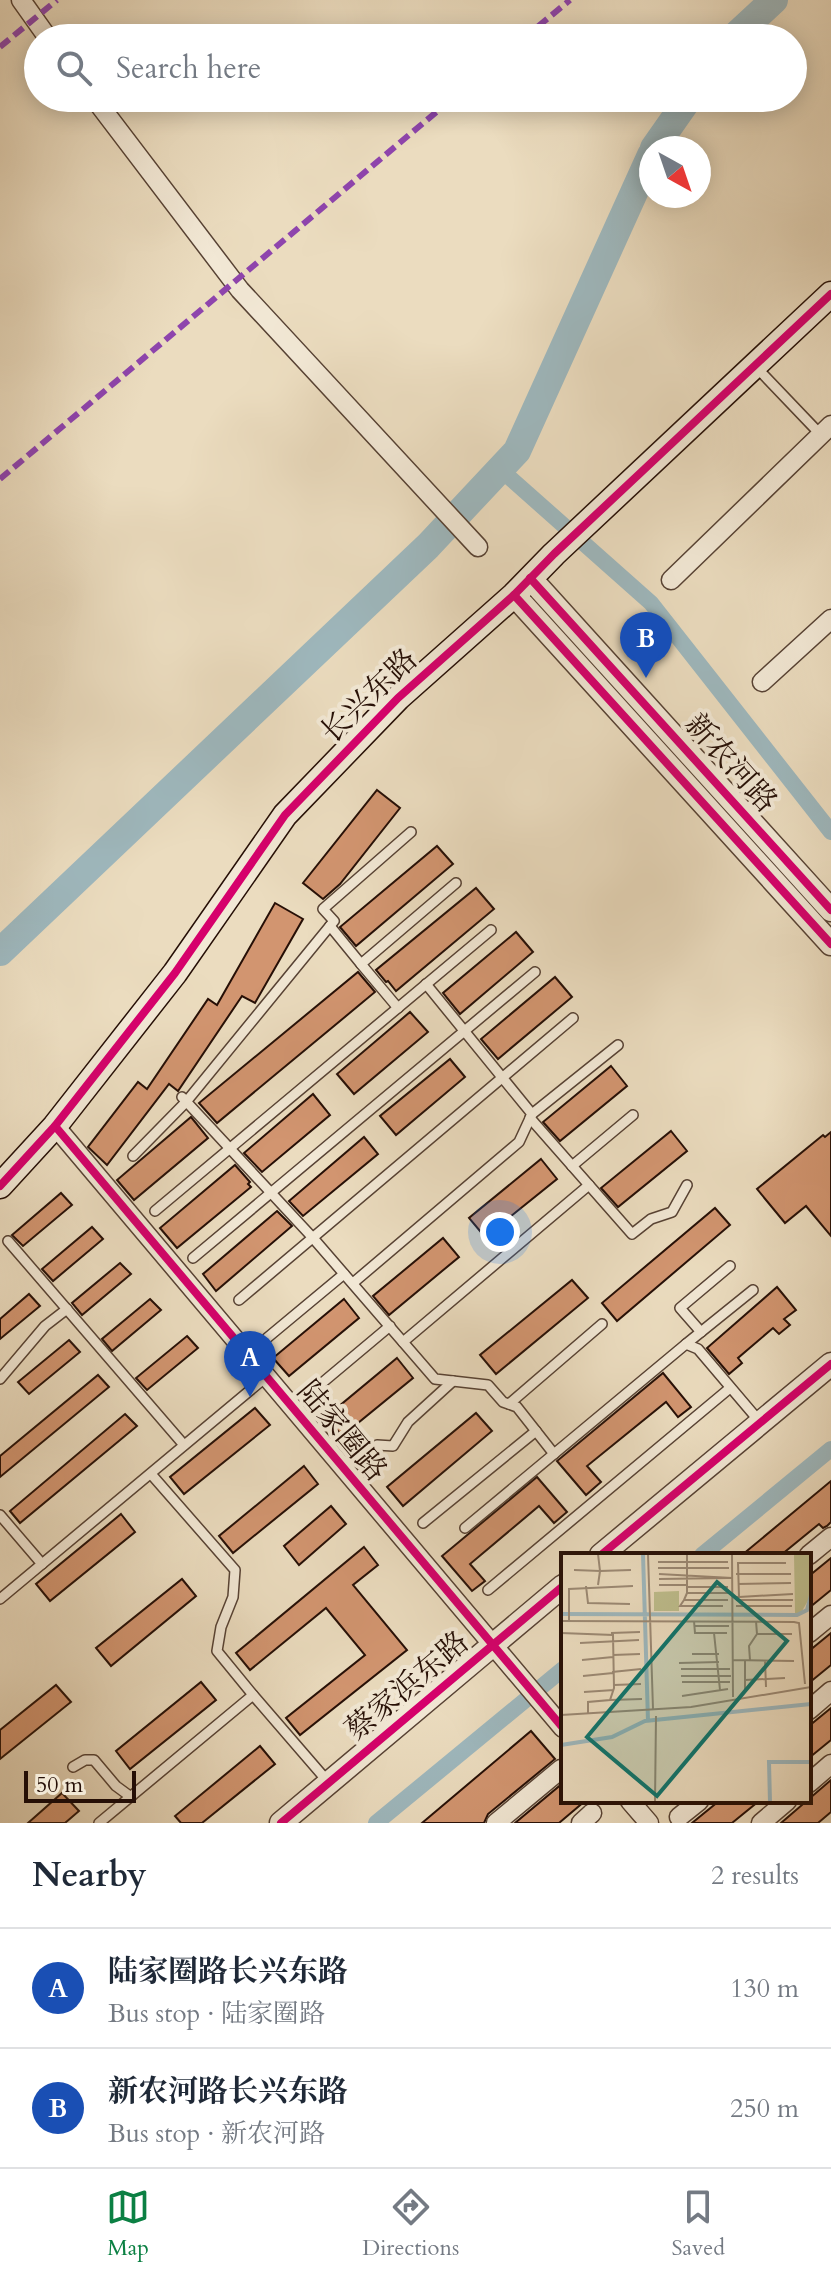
<!DOCTYPE html>
<meta charset="utf-8">
<style>
:root{--surface:#fff;--page:#f2f2f3;--text:#1f2937;--muted:#747a83;--line:#e0e1e3;--accent:#0b8043}
body{margin:0;font-family:Cardo,"Noto Serif SC",serif;background:var(--page);color:var(--text)}
.compass{position:absolute;left:639px;top:136px;width:72px;height:72px;border-radius:50%;background:var(--surface);box-shadow:0 4px 20px #0003;rotate:140deg}
.scale{position:absolute;left:24px;bottom:20px;width:112px;box-sizing:border-box;padding-left:8px;border:4px solid #260f06;border-top:0;font-size:22px;line-height:28px;white-space:nowrap;color:#260f06;-webkit-text-stroke:6px #f2e8d5;paint-order:stroke}
.you{position:absolute;left:500px;top:1232px;width:28px;height:28px;margin:-20px;border:6px solid #fff;border-radius:50%;background:#1a73e8;box-shadow:0 0 0 12px #1a73e833}
.badge{display:grid;place-items:center;width:52px;height:52px;border-radius:50%;background:var(--accent);color:#fff;font-size:26px;font-weight:700}
.pin{position:absolute;translate:-50% -66px;filter:drop-shadow(0 2px 4px #0008)}
.pin::after{content:'';position:absolute;top:42px;width:28px;height:24px;background:inherit;clip-path:polygon(0 0,100% 0,50% 100%)}
.list{margin:0;padding:0;list-style:none}
h2{display:flex;justify-content:space-between;align-items:center;height:104px;margin:0;padding:0 32px;font-size:34px}
h2 small{font-size:26px;font-weight:400;color:var(--muted)}
.list li{display:grid;grid-template-columns:52px 1fr auto;gap:24px;align-items:center;box-sizing:border-box;height:120px;padding:0 32px;border-top:2px solid var(--line)}
.list b{display:block;font-size:30px;white-space:nowrap}
.list p{margin:0;font-size:26px;white-space:nowrap;color:var(--muted)}
.list em{font-size:26px;font-style:normal;color:var(--muted)}
.icon{flex:none;width:44px;height:44px;fill:none;stroke:currentColor;stroke-width:2;stroke-linecap:round;stroke-linejoin:round}
.map{position:relative;flex:none;width:831px;height:1823px;overflow:hidden}
.search{position:absolute;background:var(--surface);box-shadow:0 4px 20px #0003;left:24px;right:24px;top:24px;height:88px;display:flex;align-items:center;gap:20px;box-sizing:border-box;padding:0 28px;border-radius:44px;color:var(--muted);font-size:30px}
.sheet{height:344px;background:var(--surface)}
nav{display:flex;justify-content:space-around;align-items:center;box-sizing:border-box;height:112px;border-top:2px solid var(--line);background:var(--surface);font-size:22px;color:var(--muted)}
nav a{display:grid;justify-items:center;gap:4px}
nav .on{color:var(--accent)}
.map>svg:first-child{display:block}
.lines{fill:none;stroke-linecap:round;stroke-linejoin:round}
.canal{stroke:#9eb8be;stroke-width:16}
.river{stroke:#9eb8be;stroke-width:28}
.building{fill:#d29570;stroke:#260f06;stroke-width:2}
.service-casing{stroke:#574234;stroke-width:12}
.minor-casing{stroke:#574234;stroke-width:21}
.tertiary-casing{stroke:#574234;stroke-width:25}
.secondary-casing{stroke:#260f06;stroke-width:27}
.service{stroke:#f2e8d5;stroke-width:9}
.minor{stroke:#f2e8d5;stroke-width:18}
.tertiary{stroke:#f2e8d5;stroke-width:22}
.secondary{stroke:#f2e8d5;stroke-width:24}
.quiet{stroke:#8e44ad;stroke-width:6;stroke-dasharray:12 6;stroke-linecap:butt}
.cycleway-casing{stroke:#f2e8d5;stroke-width:13}
.cycleway{stroke:#d6006c;stroke-width:8}
.labels{text-anchor:middle;dominant-baseline:central;stroke-width:8;stroke-linejoin:round;paint-order:stroke}
.street-label{font-size:30px;fill:#260f06;stroke:#f2e8d5}
.inset-river{fill:none;stroke:#9eb8be;stroke-width:4}
.inset-road{fill:none;stroke:#9c8a75;stroke-width:2}
.view{fill:#0f766e;fill-opacity:0.15;stroke:#0f766e;stroke-width:4}
.inset-edge{fill:none;stroke:#260f06;stroke-width:4}
</style>
<div class="map">
<svg width="831" height="1823" viewBox="0 0 831 1823">
<rect width="100%" height="100%" fill="#ebdcbf"/>
<filter id="stains"><feTurbulence type="fractalNoise" baseFrequency=".0025" numOctaves="4"/><feColorMatrix values="0 0 0 0 .2 0 0 0 0 .09 0 0 0 0 .02 0 0 0 .5 -.17"/></filter>
<radialGradient id="worn" r=".72"><stop offset=".6" stop-color="#630" stop-opacity="0"/><stop offset="1" stop-color="#630" stop-opacity=".3"/></radialGradient>
<g class="lines">
<g class="canal">
<path d="M500,469L651,603L831,832"/>
<path d="M702,1555L831,1449"/>
<path d="M376,1823L563,1669"/>
</g>
<g class="river">
<path d="M733,38L774,0"/>
<path d="M654,148L689,98"/>
<path d="M0,952L428,546L517,451L651,155"/>
</g>
</g>
<g class="building">
<path d="M377,790L400,808L340,884L323,899L303,883Z"/>
<path d="M437,846L453,864L356,946L340,927Z"/>
<path d="M476,888L494,909L396,991L388,981L386,982L376,970Z"/>
<path d="M275,903L303,919L255,1003L242,996L178,1091L169,1084L107,1165L88,1147L138,1082L147,1089L208,999L217,1005Z"/>
<path d="M516,932L533,952L460,1014L443,993Z"/>
<path d="M358,972L375,992L217,1123L199,1103Z"/>
<path d="M555,977L572,997L498,1059L481,1039Z"/>
<path d="M410,1012L428,1032L354,1094L337,1074Z"/>
<path d="M450,1059L465,1077L396,1135L380,1116Z"/>
<path d="M611,1066L627,1086L560,1141L543,1122Z"/>
<path d="M313,1094L330,1115L262,1172L244,1153Z"/>
<path d="M191,1117L208,1138L134,1200L117,1180Z"/>
<path d="M671,1131L687,1151L618,1207L601,1188Z"/>
<path d="M831,1132V1236L806,1206L785,1223L757,1189L823,1135L825,1137Z"/>
<path d="M364,1137L378,1154L303,1216L289,1201Z"/>
<path d="M541,1159L557,1179L485,1237L469,1218Z"/>
<path d="M235,1165L250,1182L248,1184L251,1187L177,1248L160,1228Z"/>
<path d="M61,1193L72,1205L23,1246L12,1235Z"/>
<path d="M715,1208L730,1225L617,1321L602,1303Z"/>
<path d="M277,1211L292,1226L216,1291L203,1274Z"/>
<path d="M92,1227L103,1239L53,1281L42,1269Z"/>
<path d="M443,1238L459,1257L389,1315L373,1296Z"/>
<path d="M120,1263L131,1274L82,1315L72,1303Z"/>
<path d="M572,1280L588,1298L496,1374L480,1355Z"/>
<path d="M777,1287L796,1310L784,1319L790,1325L779,1334L773,1328L738,1358L742,1363L729,1374L707,1348Z"/>
<path d="M29,1294L40,1306L0,1339V1319Z"/>
<path d="M150,1299L161,1310L112,1351L102,1339Z"/>
<path d="M344,1299L359,1318L289,1376L273,1358Z"/>
<path d="M187,1336L198,1348L147,1390L136,1378Z"/>
<path d="M69,1340L80,1352L29,1394L18,1382Z"/>
<path d="M397,1358L413,1378L342,1436L326,1417Z"/>
<path d="M663,1373L691,1407L678,1417L666,1402L587,1466L601,1482L586,1495L557,1461Z"/>
<path d="M98,1375L109,1387L0,1477V1456Z"/>
<path d="M255,1408L270,1425L184,1494L170,1477Z"/>
<path d="M476,1413L492,1431L403,1506L387,1487Z"/>
<path d="M125,1414L137,1426L20,1523L10,1511Z"/>
<path d="M304,1466L318,1484L233,1553L219,1536Z"/>
<path d="M537,1477L567,1512L554,1523L539,1506L470,1564L485,1581L472,1591L442,1556Z"/>
<path d="M831,1481V1522L827,1526L823,1528L819,1524L781,1555H742Z"/>
<path d="M331,1506L346,1524L299,1565L284,1546Z"/>
<path d="M121,1514L135,1532L50,1601L36,1584Z"/>
<path d="M364,1547L378,1565L353,1585L407,1650L300,1735L286,1718L365,1655L326,1608L250,1670L236,1653Z"/>
<path d="M831,1558V1590L809,1608V1576Z"/>
<path d="M182,1579L196,1596L111,1666L96,1648Z"/>
<path d="M831,1633V1665L809,1683V1651Z"/>
<path d="M201,1682L216,1700L130,1769L116,1751Z"/>
<path d="M56,1685L71,1702L0,1759V1730Z"/>
<path d="M831,1708V1740L809,1758V1726Z"/>
<path d="M531,1731L555,1759L488,1814L484,1823H422Z"/>
<path d="M260,1746L275,1764L202,1823H181L175,1816Z"/>
<path d="M831,1780V1812L818,1823H781Z"/>
<path d="M563,1783V1801H585L559,1823H515Z"/>
<path d="M62,1793L79,1811L65,1823H28Z"/>
<path d="M719,1801H759L732,1823H692Z"/>
</g>
<g class="lines">
<defs>
<g id="service">
<path d="M757,368L821,435"/>
<path d="M330,926L361,964L456,883"/>
<path d="M361,964L398,1008"/>
<path d="M426,984L532,1114"/>
<path d="M182,1097L313,1238L435,1379L488,1385L503,1402L517,1407L554,1454"/>
<path d="M530,1118L632,1234L651,1219L672,1212L687,1185"/>
<path d="M133,1156L186,1102L334,921L323,909L411,832"/>
<path d="M572,1166L633,1115"/>
<path d="M155,1211L491,930"/>
<path d="M8,1241L184,1445"/>
<path d="M193,1258L535,972"/>
<path d="M353,1283L519,1142L532,1114L618,1045"/>
<path d="M239,1300L573,1018"/>
<path d="M701,1332L680,1308L730,1266"/>
<path d="M267,1338L344,1274"/>
<path d="M403,1342L589,1185"/>
<path d="M686,1344L753,1290"/>
<path d="M0,1379L45,1326L67,1309"/>
<path d="M322,1383L390,1326"/>
<path d="M509,1404L602,1324"/>
<path d="M377,1445L393,1446L408,1422L453,1381"/>
<path d="M151,1474L235,1570L233,1597L221,1627L217,1651L253,1695"/>
<path d="M0,1515L42,1564"/>
<path d="M423,1523L536,1431"/>
<path d="M465,1528L686,1344L698,1349L760,1422"/>
<path d="M488,1590L730,1388"/>
<path d="M0,1599L266,1377"/>
<path d="M73,1767L85,1760H94L116,1786L131,1797"/>
<path d="M99,1823L253,1695L329,1783"/>
</g>
<g id="minor">
<path d="M21,0L48,38"/>
<path d="M94,98L240,290L478,547"/>
<path d="M671,580L831,425"/>
<path d="M762,682L831,619"/>
<path d="M55,1126L563,1728"/>
<path d="M809,1555L831,1537"/>
<path d="M809,1633L831,1615"/>
<path d="M809,1710L831,1691"/>
<path d="M809,1783L831,1764"/>
<path d="M630,1801L649,1823"/>
<path d="M679,1817L699,1801"/>
<path d="M496,1823L561,1769"/>
<path d="M581,1823L592,1813"/>
<path d="M761,1823L787,1801"/>
</g>
<g id="tertiary">
<path d="M530,578L831,910"/>
<path d="M514,595L831,944"/>
<path d="M601,1555L831,1364"/>
<path d="M281,1823L563,1586"/>
</g>
<path id="secondary" d="M0,1186L55,1126L175,973L285,815L398,698L514,595L554,554L831,294"/>
</defs>
<use href="#service" class="service-casing"/>
<use href="#minor" class="minor-casing"/>
<use href="#tertiary" class="tertiary-casing"/>
<use href="#secondary" class="secondary-casing"/>
<use href="#service" class="service"/>
<use href="#minor" class="minor"/>
<use href="#tertiary" class="tertiary"/>
<use href="#secondary" class="secondary"/>
<g class="quiet">
<path d="M524,38L570,0"/>
<path d="M0,47L57,0"/>
<path d="M0,479L453,98"/>
</g>
<defs>
<g id="cycleway">
<path d="M530,578L831,910"/>
<path d="M514,595L831,944"/>
<path d="M55,1126L563,1728"/>
<path d="M0,1186L55,1126L175,973L285,815L398,698L514,595L554,554L831,294"/>
<path d="M601,1555L831,1364"/>
<path d="M281,1823L563,1586"/>
</g>
</defs>
<use href="#cycleway" class="cycleway-casing"/>
<use href="#cycleway" class="cycleway"/>
</g>
<g class="labels">
<g class="street-label">
<text transform="translate(369 696) rotate(-44)">长兴东路</text>
<text transform="translate(731 763) rotate(48)">新农河路</text>
<text transform="translate(342 1431) rotate(50)">陆家圈路</text>
<text transform="translate(407 1686) rotate(-40)">蔡家浜东路</text>
</g>
</g>
<g transform="translate(561 1553)">
<rect width="250" height="250" fill="#ebdcbf"/>
<path d="M233,1H248L250,42L240,60H234ZM118,38V58H93V39Z" fill="#bebe8d"/>
<path class="inset-river" d="M82,1L87,168M0,61L236,62L246,57L250,42M0,192L51,184L84,168L250,151M209,249L208,209H250"/>
<path class="inset-road" d="M38,1H68M87,1L92,156M126,1V40H168M171,1L172,144M97,9H167M97,15H168M13,17L39,18L37,1M98,21L171,25M175,21H230M98,26L167,25M177,31L230,30M37,32L39,18L70,17M98,32H126M25,33L27,50L69,51M126,34H167M126,40L123,47H167M171,44H178L177,10H225M178,44L232,41M123,47L119,53H162M175,47H232M175,53H231M0,68L233,69L238,70L244,131M8,68V36L72,33M133,68L134,80H166M195,68L196,81H231M133,73H168M0,80L52,82L53,135L49,147L27,149V160M50,80L79,79M153,80L159,137M19,90L78,87M131,101H158M52,102L79,101M21,107L52,104M172,107L233,108M184,107V137M189,107L188,93L196,81M204,107L205,134M118,110L158,109M120,116H169M51,119L80,116M22,123L52,120M120,123H170M184,127L224,125M121,129H169M53,132L80,131M23,139L53,137M121,143L167,136M49,147L81,146M0,162L130,154L250,134M94,249L95,163"/>
<path class="view" d="M156,29L226,88L96,243L26,184Z"/>
<rect width="250" height="250" class="inset-edge"/>
</g>
<rect width="100%" height="100%" filter="url(#stains)"/>
<rect width="100%" height="100%" fill="url(#worn)"/>
</svg>
<svg class="compass" viewBox="-18 -18 36 36"><path d="M0-13l5 13h-10z" fill="#e53935"/><path d="M0 13l5-13h-10z" fill="#747a83"/></svg>
<div class="scale">50 m</div>
<div class="you"></div>
<div class="pin badge" style="left:250px;top:1397px;background:#1a4fb4">A</div>
<div class="pin badge" style="left:646px;top:678px;background:#1a4fb4">B</div>
<div class="search"><svg class="icon" aria-label="search" viewBox="0 0 24 24"><circle cx="10" cy="10" r="6"/><path d="M15 15l6 6"/></svg>Search here</div>
</div>
<section class="sheet">
<h2>Nearby<small>2 results</small></h2>
<ul class="list">
<li><span class="badge" style="background:#1a4fb4">A</span><div><b>陆家圈路长兴东路</b><p>Bus stop · 陆家圈路</p></div><em>130 m</em></li>
<li><span class="badge" style="background:#1a4fb4">B</span><div><b>新农河路长兴东路</b><p>Bus stop · 新农河路</p></div><em>250 m</em></li>
</ul>
</section>
<nav>
<a class="on"><svg class="icon" aria-label="map" viewBox="0 0 24 24"><path d="M3 6l6-2 6 2 6-2v14l-6 2-6-2-6 2zM9 4v14M15 6v14"/></svg>Map</a>
<a><svg class="icon" aria-label="directions" viewBox="0 0 24 24"><path d="M12 3l9 9-9 9-9-9zM9 14v-3h6M13 9l2 2-2 2"/></svg>Directions</a>
<a><svg class="icon" aria-label="saved" viewBox="0 0 24 24"><path d="M7 4h10v16l-5-4-5 4z"/></svg>Saved</a>
</nav>
